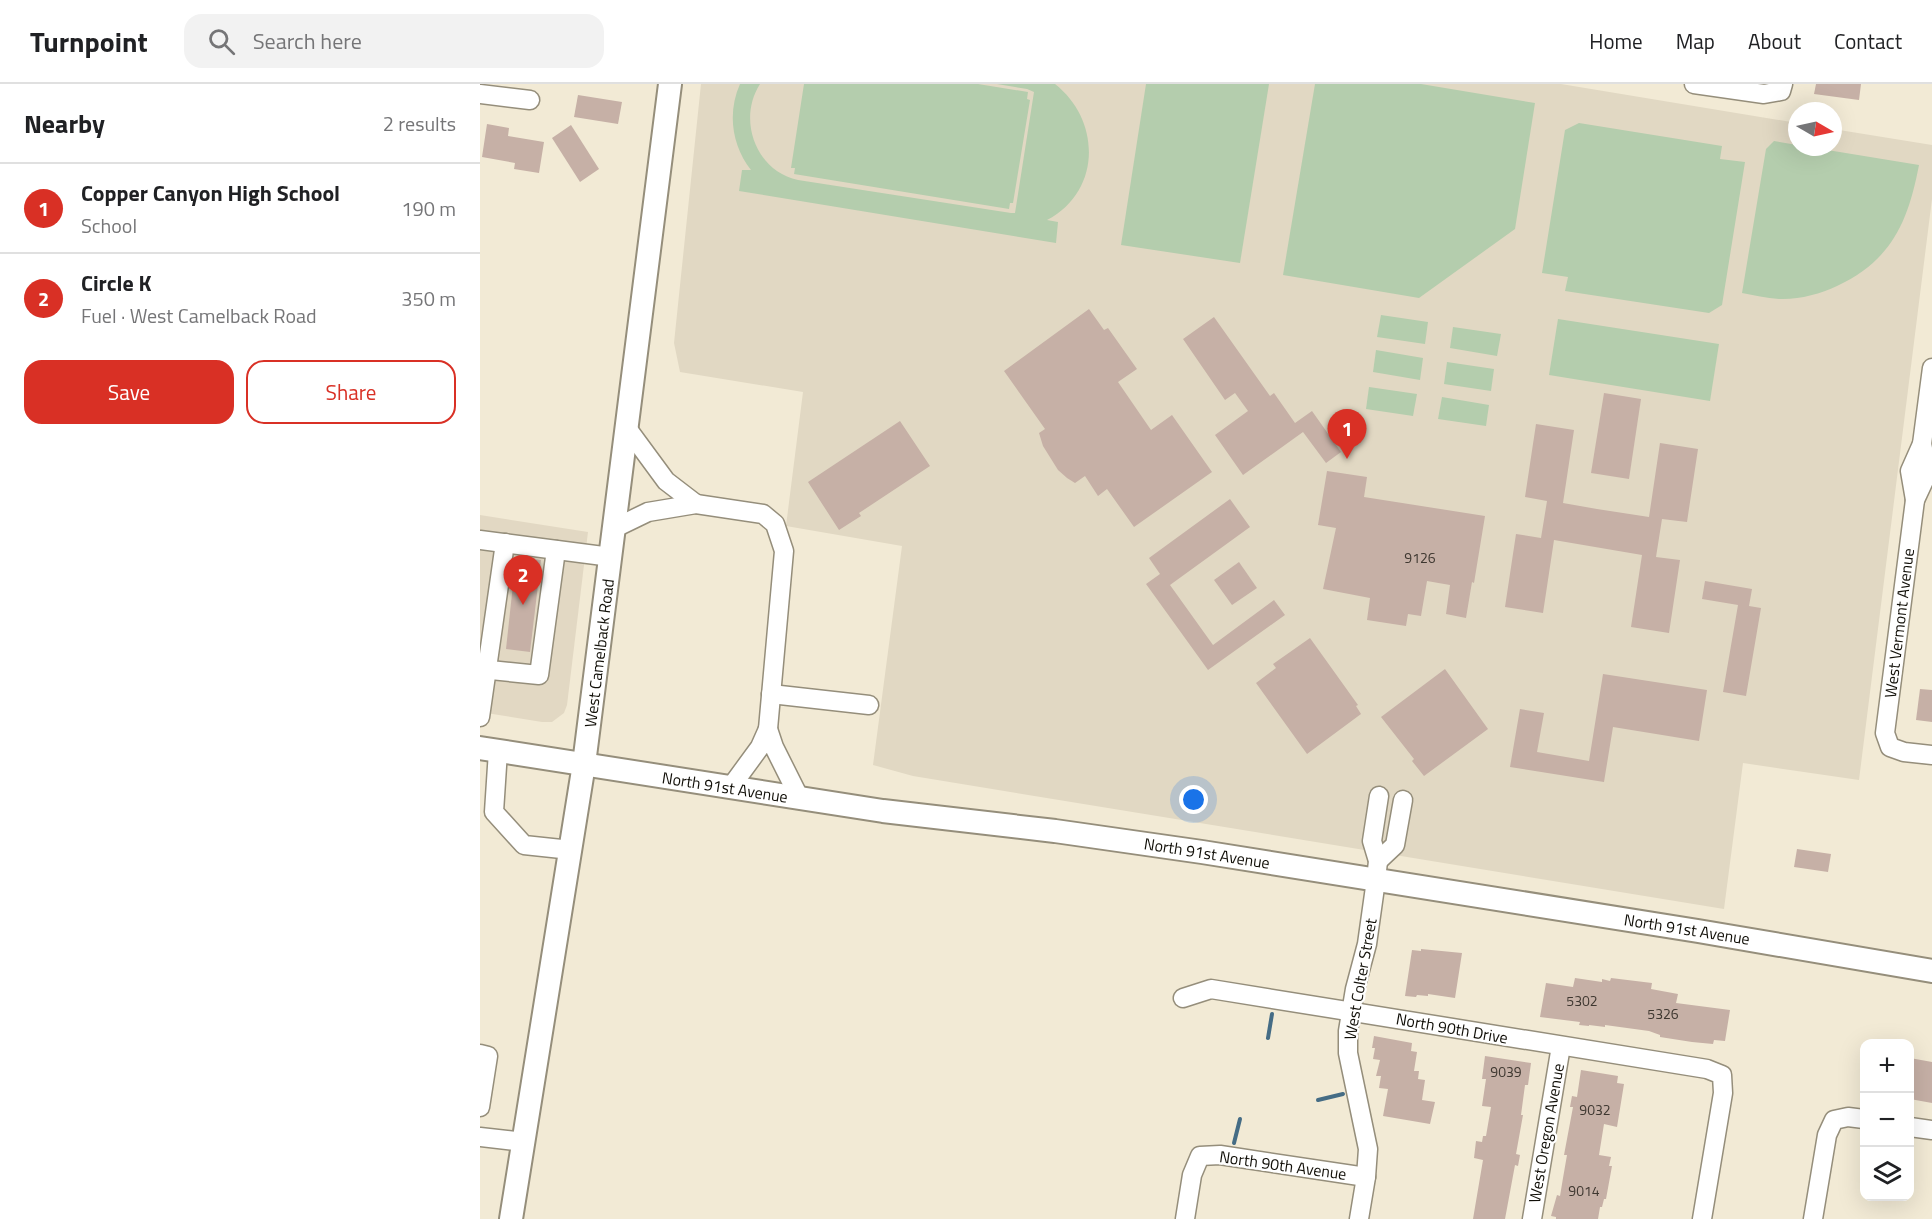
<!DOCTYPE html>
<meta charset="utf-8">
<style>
:root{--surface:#fff;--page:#f2f2f2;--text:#202124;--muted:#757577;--line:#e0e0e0;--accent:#d93025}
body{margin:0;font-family:"Titillium Web",sans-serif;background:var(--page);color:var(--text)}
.controls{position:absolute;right:18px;bottom:18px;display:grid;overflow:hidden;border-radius:12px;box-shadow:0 6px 24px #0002}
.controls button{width:54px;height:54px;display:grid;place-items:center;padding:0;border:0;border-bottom:2px solid var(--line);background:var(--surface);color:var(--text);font:30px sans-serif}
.compass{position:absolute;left:1308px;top:18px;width:54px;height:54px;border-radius:50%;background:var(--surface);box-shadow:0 6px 24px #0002;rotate:99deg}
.you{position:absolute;left:714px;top:716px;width:21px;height:21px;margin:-15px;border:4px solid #fff;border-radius:50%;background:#1a73e8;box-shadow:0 0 0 9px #1a73e833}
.badge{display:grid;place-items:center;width:39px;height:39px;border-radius:50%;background:var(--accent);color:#fff;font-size:20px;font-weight:700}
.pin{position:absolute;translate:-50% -50px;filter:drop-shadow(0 2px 3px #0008)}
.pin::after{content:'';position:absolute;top:32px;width:21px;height:18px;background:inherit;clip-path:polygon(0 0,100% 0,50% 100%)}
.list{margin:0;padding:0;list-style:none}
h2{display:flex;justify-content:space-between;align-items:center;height:78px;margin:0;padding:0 24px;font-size:26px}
h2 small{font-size:20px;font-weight:400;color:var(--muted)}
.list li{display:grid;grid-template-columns:39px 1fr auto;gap:18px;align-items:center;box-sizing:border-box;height:90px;padding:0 24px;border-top:2px solid var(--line)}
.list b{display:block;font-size:22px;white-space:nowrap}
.list p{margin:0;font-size:20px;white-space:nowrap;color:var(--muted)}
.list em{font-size:20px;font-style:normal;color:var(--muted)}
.actions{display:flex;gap:12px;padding:18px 24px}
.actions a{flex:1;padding:14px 0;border:2px solid var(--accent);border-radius:18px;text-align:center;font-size:21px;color:var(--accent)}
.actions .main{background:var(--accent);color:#fff}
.icon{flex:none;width:33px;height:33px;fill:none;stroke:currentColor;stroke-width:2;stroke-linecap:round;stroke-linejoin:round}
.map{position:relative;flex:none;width:1452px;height:1135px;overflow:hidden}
header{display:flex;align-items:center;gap:36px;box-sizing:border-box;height:84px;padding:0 30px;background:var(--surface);border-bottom:2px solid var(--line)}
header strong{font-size:28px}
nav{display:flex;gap:33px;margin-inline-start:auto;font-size:21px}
.search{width:420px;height:54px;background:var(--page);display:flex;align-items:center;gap:15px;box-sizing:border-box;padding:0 21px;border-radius:18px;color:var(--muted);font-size:22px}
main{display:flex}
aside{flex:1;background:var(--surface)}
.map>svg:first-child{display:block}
.commercial{fill:#e2d8c3}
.education{fill:#e1d8c3}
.green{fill:#b4cdad}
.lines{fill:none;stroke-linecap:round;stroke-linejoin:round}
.stream{stroke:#456c85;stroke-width:4}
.building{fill:#c6b0a6}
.minor-casing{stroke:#958e7b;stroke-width:21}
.major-casing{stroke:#958e7b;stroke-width:26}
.minor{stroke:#fff;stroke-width:18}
.major{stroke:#fff;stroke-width:22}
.labels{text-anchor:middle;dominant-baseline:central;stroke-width:4.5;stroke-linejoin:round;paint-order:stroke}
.number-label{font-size:14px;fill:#3e3730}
.street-label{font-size:16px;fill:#110f08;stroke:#fff}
</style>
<header>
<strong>Turnpoint</strong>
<div class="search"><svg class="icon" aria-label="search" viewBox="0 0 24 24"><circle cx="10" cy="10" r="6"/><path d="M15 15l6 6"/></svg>Search here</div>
<nav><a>Home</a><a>Map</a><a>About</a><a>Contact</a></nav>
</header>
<main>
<aside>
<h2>Nearby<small>2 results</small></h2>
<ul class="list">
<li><span class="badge">1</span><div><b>Copper Canyon High School</b><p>School</p></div><em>190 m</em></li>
<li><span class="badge">2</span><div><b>Circle K</b><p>Fuel · West Camelback Road</p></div><em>350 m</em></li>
</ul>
<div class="actions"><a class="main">Save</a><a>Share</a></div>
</aside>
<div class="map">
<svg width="1452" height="1135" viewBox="0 0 1452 1135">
<rect width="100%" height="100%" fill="#f2ead5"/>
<path class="commercial" d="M0,431L108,448L87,621L84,629L72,638H62L0,628Z"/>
<path class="education" d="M221,0H1081L1317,39V63H1353V45L1452,61V115L1379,696L1263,679L1244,825L433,692L393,681L422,462L306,442L323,308L200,288L194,259Z"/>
<g class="green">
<path d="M260,0H280C257,36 276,87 318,96L531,129H535L554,8L547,5L517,0H575C621,36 622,107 567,136L578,138L576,159L259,107L262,86H271C252,62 247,29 260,0Z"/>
<path d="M324,0H498L548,8L547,15L550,16L533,119H530L529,125L314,90L315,84H311Z"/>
<path d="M666,0H789L760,179L641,161Z"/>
<path d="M835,0H941L1055,19L1035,145L939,214L803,191Z"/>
<path d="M1099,39L1242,62L1240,75L1265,78L1242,221L1229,229L1085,207L1088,193L1062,189L1085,46Z"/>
<path d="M1294,57L1317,61V63H1329L1439,81C1428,138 1412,176 1357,202C1340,210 1318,216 1299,215C1286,214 1274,211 1262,209L1286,65Z"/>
<path d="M901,231L948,238L945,260L897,253Z"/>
<path d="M1078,235L1239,260L1230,317L1069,291Z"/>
<path d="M973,243L1021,250L1017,272L970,264Z"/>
<path d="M896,266L943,274L940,296L893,288Z"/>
<path d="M967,278L1014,285L1011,307L964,300Z"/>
<path d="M889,303L937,310L933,332L886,325Z"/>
<path d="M962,313L1009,321L1006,342L958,335Z"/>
</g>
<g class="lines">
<g class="stream">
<path d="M788,954L792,930"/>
<path d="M838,1016L863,1010"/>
<path d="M754,1059L760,1035"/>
</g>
</g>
<g class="building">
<path d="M1336,0H1381L1379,16L1334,10Z"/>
<path d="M98,11L142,18L138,40L94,33Z"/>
<path d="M7,40L29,44L28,52L64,58L59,89L34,85L35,79L2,73Z"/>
<path d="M91,41L119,85L100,98L72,54Z"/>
<path d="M609,225L624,246L628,244L657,285L638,298L671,346L692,331L732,388L654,443L627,405L618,412L605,392L595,399L587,394L578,386L563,362L559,349L565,345L524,287Z"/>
<path d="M734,233L790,312L794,309L815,339L832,327L861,368L846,379L823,348L763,391L735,351L768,327L755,309L745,316L703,255Z"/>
<path d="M1124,309L1161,315L1149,395L1111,389Z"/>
<path d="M420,337L450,382L379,429L381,432L359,446L328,398Z"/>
<path d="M1056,340L1094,346L1083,419L1117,425L1169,433L1180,359L1218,365L1207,438L1182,435L1176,473L1200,476L1189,549L1151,543L1162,471L1074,456L1063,529L1025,523L1036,450L1061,454L1067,417L1045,413Z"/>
<path d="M847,387L887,393L884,413L1005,432L994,499L992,498L986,534L966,530L970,501L947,497L941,532L928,530L926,542L887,536L890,514L843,505L856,444L838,441Z"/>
<path d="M750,415L770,443L690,501L733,561L794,516L805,531L728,586L666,500L680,490L669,474Z"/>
<path d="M36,473L61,476L50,568L26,565Z"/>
<path d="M759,478L777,504L752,521L734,496Z"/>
<path d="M1225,497L1272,505L1269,522L1281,524L1266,612L1243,608L1258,521L1222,515Z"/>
<path d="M830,554L878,621L876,622L881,630L827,670L776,599L796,584L793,580Z"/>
<path d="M965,585L1008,645L944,692L932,677L934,675L901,633Z"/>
<path d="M1123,590L1227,606L1219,657L1133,643L1124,698L1030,683L1040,625L1064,629L1057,668L1109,677Z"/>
<path d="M1440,605L1452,606V638L1436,636Z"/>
<path d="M1317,765L1351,770L1348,788L1314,783Z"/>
<path d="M941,865L982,869L975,914L948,910V912L937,911L936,913L925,912L932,866L941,867Z"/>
<path d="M1095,894L1122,898V895L1130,897L1131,894L1172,899L1171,905L1198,910L1196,919L1250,926L1245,957L1234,956L1233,960L1212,958L1180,953V951L1169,947L1125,941V943L1109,941V942L1099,941L1100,938L1060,933L1066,899L1093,903Z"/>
<path d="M894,952L932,959L931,967L937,968L934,987H939L938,995L945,996L942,1016L955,1018L950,1040L903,1032L908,1005L899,1004L901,992H896L900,976L893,975L895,964H892Z"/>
<path d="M1005,972L1051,979L1048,1001H1045L1041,1031H1043L1036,1070L1040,1071L1038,1082L1035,1081L1025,1135H993L1003,1076L994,1074L996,1057L1002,1058L1003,1052H1006L1011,1023L1002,1022L1006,995H1002Z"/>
<path d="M1430,974L1452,978V1019L1430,1015Z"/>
<path d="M1101,986L1138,992L1137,999L1144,1000L1137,1043L1124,1040L1119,1071L1131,1073L1129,1082H1132L1126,1115H1124L1122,1123H1120L1118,1135H1076V1133L1071,1132L1077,1111L1080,1112L1083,1094L1087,1071H1084L1093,1023H1090L1092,1012L1097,1013Z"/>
</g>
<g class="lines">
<defs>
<g id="minor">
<path d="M1214,0L1284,10L1301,7L1303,0"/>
<path d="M0,10L50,16"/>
<path d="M147,344L186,397L216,420"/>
<path d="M1442,360L1448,388L1435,416L1405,649L1410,663L1424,668L1452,671"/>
<path d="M1435,416L1430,387L1442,360L1452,284"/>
<path d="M135,444L168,428L216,420L283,430L295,440L304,467L288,645"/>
<path d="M0,456L131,473"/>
<path d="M0,585L59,591L76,466"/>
<path d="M291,610L389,621"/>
<path d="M0,633L25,459"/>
<path d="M18,667L14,728L44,761L91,766"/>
<path d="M250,704L280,663L288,645L294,663L320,715"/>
<path d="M898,777L915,761L923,716"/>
<path d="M703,914L731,905L1227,985L1242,991L1243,1009L1222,1135"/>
<path d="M0,970L8,972L0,1023"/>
<path d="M1430,1043L1452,1046"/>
<path d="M0,1053L44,1058"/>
<path d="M705,1135L712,1091L720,1072L740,1071L886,1093"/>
<path d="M879,1135L886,1093L888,1065L868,969V947L875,905L887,860L896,796L898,777L892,757L899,712"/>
<path d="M1052,1135L1081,962"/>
<path d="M1333,1135L1347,1051L1354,1036L1368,1033L1384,1035"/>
</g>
<g id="major">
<path d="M0,664L403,727L575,747L722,768L1218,847L1452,887"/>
<path d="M31,1135L104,680L190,0"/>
</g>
</defs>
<use href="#minor" class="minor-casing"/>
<use href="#major" class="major-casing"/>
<use href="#minor" class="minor"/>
<use href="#major" class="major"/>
</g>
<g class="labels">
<g class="number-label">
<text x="940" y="473">9126</text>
<text x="1102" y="916">5302</text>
<text x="1183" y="929">5326</text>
<text x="1026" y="987">9039</text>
<text x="1115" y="1025">9032</text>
<text x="1104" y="1106">9014</text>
</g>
<g class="street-label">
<text transform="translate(1419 539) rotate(-83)">West Vermont Avenue</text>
<text transform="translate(119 569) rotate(-83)">West Camelback Road</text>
<text transform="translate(245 703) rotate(9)">North 91st Avenue</text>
<text transform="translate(727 769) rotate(9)">North 91st Avenue</text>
<text transform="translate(1207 845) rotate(9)">North 91st Avenue</text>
<text transform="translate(880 895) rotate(-80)">West Colter Street</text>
<text transform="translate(972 944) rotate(10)">North 90th Drive</text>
<text transform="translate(1066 1049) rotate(-80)">West Oregon Avenue</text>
<text transform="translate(803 1081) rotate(8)">North 90th Avenue</text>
</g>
</g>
</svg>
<div class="controls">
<button>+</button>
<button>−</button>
<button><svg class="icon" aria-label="layers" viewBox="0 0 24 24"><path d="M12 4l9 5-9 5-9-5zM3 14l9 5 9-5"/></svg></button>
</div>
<svg class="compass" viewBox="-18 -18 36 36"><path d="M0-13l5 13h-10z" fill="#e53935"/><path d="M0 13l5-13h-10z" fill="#757577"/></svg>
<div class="you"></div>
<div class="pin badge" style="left:867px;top:375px">1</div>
<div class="pin badge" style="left:43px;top:521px">2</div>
</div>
</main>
